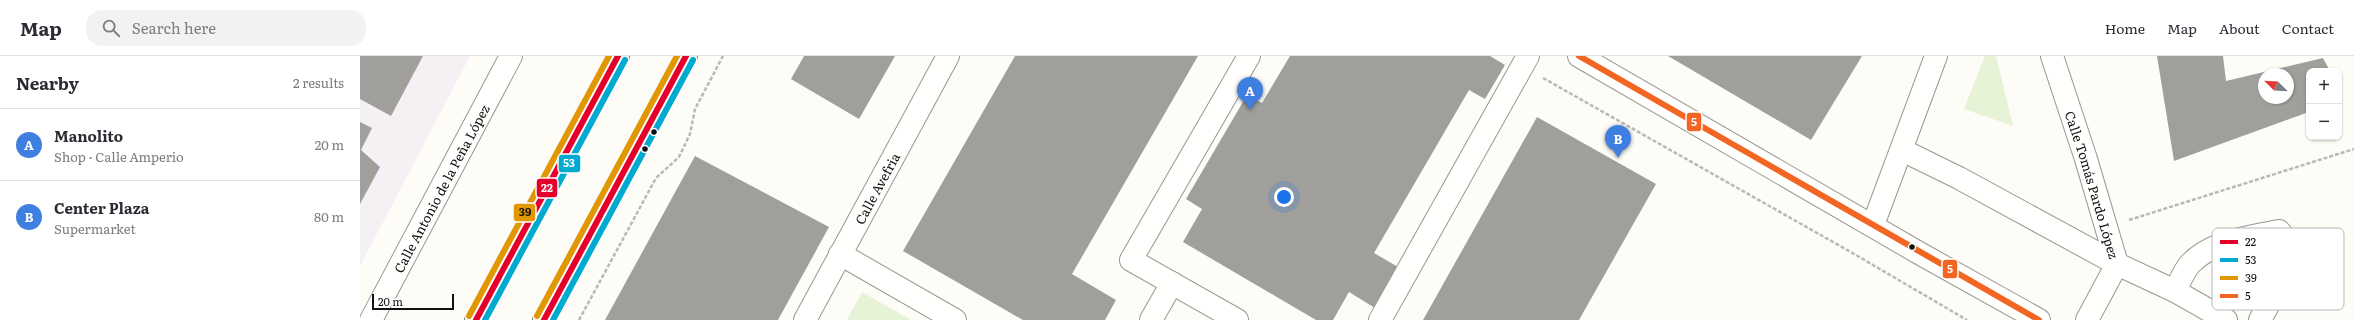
<!DOCTYPE html>
<meta charset="utf-8">
<style>
:root{--surface:#fff;--page:#f2f2f3;--text:#2b2b33;--muted:#7c7c81;--line:#e1e1e2;--accent:#1a73e8}
body{margin:0;font-family:Literata,serif;background:var(--page);color:var(--text)}
.controls{position:absolute;right:12px;top:12px;display:grid;overflow:hidden;border-radius:8px;box-shadow:0 1px 3px #0004}
.controls button{width:36px;height:36px;display:grid;place-items:center;padding:0;border:0;border-bottom:1px solid var(--line);background:var(--surface);color:var(--text);font:20px sans-serif}
.compass{position:absolute;left:1898px;top:12px;width:36px;height:36px;border-radius:50%;background:var(--surface);box-shadow:0 1px 3px #0004;rotate:294deg}
.scale{position:absolute;left:12px;bottom:10px;width:82px;box-sizing:border-box;padding-left:4px;border:2px solid #111;border-top:0;font-size:11px;line-height:14px;white-space:nowrap;color:#111;-webkit-text-stroke:3px #fff;paint-order:stroke}
.you{position:absolute;left:924px;top:141px;width:14px;height:14px;margin:-10px;border:3px solid #fff;border-radius:50%;background:#1a73e8;box-shadow:0 0 0 6px #1a73e833}
.badge{display:grid;place-items:center;width:26px;height:26px;border-radius:50%;background:var(--accent);color:#fff;font-size:13px;font-weight:700}
.pin{position:absolute;translate:-50% -33px;filter:drop-shadow(0 1px 2px #0008)}
.pin::after{content:'';position:absolute;top:21px;width:14px;height:12px;background:inherit;clip-path:polygon(0 0,100% 0,50% 100%)}
.list{margin:0;padding:0;list-style:none}
h2{display:flex;justify-content:space-between;align-items:center;height:52px;margin:0;padding:0 16px;font-size:17px}
h2 small{font-size:13px;font-weight:400;color:var(--muted)}
.list li{display:grid;grid-template-columns:26px 1fr auto;gap:12px;align-items:center;box-sizing:border-box;height:72px;padding:0 16px;border-top:1px solid var(--line)}
.list b{display:block;font-size:15px;white-space:nowrap}
.list p{margin:0;font-size:13px;white-space:nowrap;color:var(--muted)}
.list em{font-size:13px;font-style:normal;color:var(--muted)}
.icon{flex:none;width:22px;height:22px;fill:none;stroke:currentColor;stroke-width:2;stroke-linecap:round;stroke-linejoin:round}
.map{position:relative;flex:none;width:1994px;height:264px;overflow:hidden}
header{display:flex;align-items:center;gap:24px;box-sizing:border-box;height:56px;padding:0 20px;background:var(--surface);border-bottom:1px solid var(--line)}
header strong{font-size:19px}
nav{display:flex;gap:22px;margin-inline-start:auto;font-size:14px}
.search{width:280px;height:36px;background:var(--page);display:flex;align-items:center;gap:10px;box-sizing:border-box;padding:0 14px;border-radius:16px;color:var(--muted);font-size:15px}
main{display:flex}
aside{flex:1;background:var(--surface)}
.map>svg:first-child{display:block}
.industrial{fill:#f5f0f3}
.green{fill:#e7f3d7}
.building{fill:#a19f9c;fill-rule:evenodd}
.lines{fill:none;stroke-linecap:round;stroke-linejoin:round}
.minor-casing{stroke:#979795;stroke-width:24}
.major-casing{stroke:#858482;stroke-width:24}
.path{stroke:#b9b9b8;stroke-width:2.5;stroke-dasharray:4 2;stroke-linecap:butt}
.minor{stroke:#fffffe;stroke-width:22}
.major{stroke:#ede9dc;stroke-width:22}
.bus-1-casing{stroke:#fff;stroke-width:9}
.bus-2-casing{stroke:#fff;stroke-width:9}
.bus-3-casing{stroke:#fff;stroke-width:9}
.bus-4-casing{stroke:#fff;stroke-width:9}
.bus-1{stroke:#e4002b;stroke-width:6}
.bus-2{stroke:#00a9ce;stroke-width:6}
.bus-3{stroke:#e09702;stroke-width:6}
.bus-4{stroke:#f26522;stroke-width:6}
.bus-dot{fill:#111;stroke:#fff;stroke-width:1.5}
.labels{text-anchor:middle;dominant-baseline:central;stroke-width:4;stroke-linejoin:round;paint-order:stroke}
.street-label{font-size:13px;fill:#111;stroke:#fff}
.key{fill:#fff;stroke:#b8b8b8;stroke-width:1}
.key-label{font-size:11px;fill:#111}
.line-badge{stroke:#fff;stroke-width:1.5}
.badge-label{font-size:11px;text-anchor:middle;font-weight:bold;fill:#fff}
.pale-badge-label{font-size:11px;text-anchor:middle;font-weight:bold;fill:#111}
</style>
<header>
<strong>Map</strong>
<div class="search"><svg class="icon" aria-label="search" viewBox="0 0 24 24"><circle cx="10" cy="10" r="6"/><path d="M15 15l6 6"/></svg>Search here</div>
<nav><a>Home</a><a>Map</a><a>About</a><a>Contact</a></nav>
</header>
<main>
<aside>
<h2>Nearby<small>2 results</small></h2>
<ul class="list">
<li><span class="badge" style="background:#3f7fe0">A</span><div><b>Manolito</b><p>Shop · Calle Amperio</p></div><em>20 m</em></li>
<li><span class="badge" style="background:#3f7fe0">B</span><div><b>Center Plaza</b><p>Supermarket</p></div><em>80 m</em></li>
</ul>
</aside>
<div class="map">
<svg width="1994" height="264" viewBox="0 0 1994 264">
<rect width="100%" height="100%" fill="#fdfcf7"/>
<path class="industrial" d="M0,0H110L0,210Z"/>
<g class="green">
<path d="M1625,0H1636L1653,70L1604,53Z"/>
<path d="M502,236L551,264H487Z"/>
</g>
<g class="building">
<path d="M0,0H63L31,60L0,43Z"/>
<path d="M444,0H535L499,63L431,23Z"/>
<path d="M655,0H838L712,218L756,244L745,264H663L543,195Z"/>
<path d="M930,0H1130L1145,9L1125,43L1109,34L1014,197L1038,211L1015,252L989,236L973,264H956L823,186L842,153L826,143L887,39L902,47Z"/>
<path d="M1308,0H1502L1451,84Z"/>
<path d="M1797,0H1863L1866,25L1963,2L1970,15H1949V56L1814,105ZM1904,18H1928V42H1904Z"/>
<path d="M1177,61L1296,128L1219,264H1063Z"/>
<path d="M0,66L12,72L1,94L20,111L0,148Z"/>
<path d="M335,100L469,171L418,264H245Z"/>
</g>
<g class="lines">
<defs>
<g id="minor">
<path d="M1219,0L1559,197L1679,264"/>
<path id="s1" d="M1692,0L1726,103L1757,208L1815,235L1866,264"/>
<path d="M1542,94L1599,122L1757,208L1727,264"/>
<path d="M1513,169L1576,0"/>
<path d="M480,198L595,264"/>
<path d="M1815,235C1819,227 1824,215 1830,208C1851,185 1890,181 1919,175L1932,190L1927,214L1900,264"/>
<path id="s2" d="M11,264L151,0"/>
<path id="s3" d="M445,264L588,0"/>
<path d="M791,264L812,227"/>
<path d="M877,264L771,204L889,0"/>
<path d="M1020,264L1168,0"/>
</g>
<g id="major">
<path d="M116,264L258,0"/>
<path d="M184,264L326,0"/>
</g>
</defs>
<use href="#minor" class="minor-casing"/>
<use href="#major" class="major-casing"/>
<g class="path">
<path d="M1183,22L1496,199L1607,264"/>
<path d="M1769,164L1994,93"/>
<path d="M219,264L296,122L319,101L330,78L335,53L363,0"/>
</g>
<use href="#minor" class="minor"/>
<use href="#major" class="major"/>
<defs>
<g id="bus-1">
<path d="M116,264L258,0"/>
<path d="M184,264L326,0"/>
</g>
<g id="bus-2">
<path d="M125,264L265,4"/>
<path d="M193,264L333,4"/>
</g>
<g id="bus-3">
<path d="M109,260L249,0"/>
<path d="M177,260L317,0"/>
</g>
<path id="bus-4" d="M1219,0L1679,264"/>
</defs>
<use href="#bus-1" class="bus-1-casing"/>
<use href="#bus-2" class="bus-2-casing"/>
<use href="#bus-3" class="bus-3-casing"/>
<use href="#bus-4" class="bus-4-casing"/>
<use href="#bus-1" class="bus-1"/>
<use href="#bus-2" class="bus-2"/>
<use href="#bus-3" class="bus-3"/>
<use href="#bus-4" class="bus-4"/>
</g>
<g class="bus-dot">
<circle cx="294" cy="76" r="3.5"/>
<circle cx="285" cy="93" r="3.5"/>
<circle cx="1552" cy="191" r="3.5"/>
</g>
<g class="labels">
<g class="street-label">
<text stroke="none"><textPath href="#s1" startOffset="135">Calle Tomás Pardo López</textPath></text>
<text stroke="none"><textPath href="#s2" startOffset="149">Calle Antonio de la Peña López</textPath></text>
<text stroke="none"><textPath href="#s3" startOffset="150">Calle Avefria</textPath></text>
</g>
</g>
<rect x="1852" y="172" width="132" height="82" rx="6" class="key"/>
<rect x="1860" y="184" width="18" height="4" fill="#e4002b"/>
<rect x="1860" y="202" width="18" height="4" fill="#00a9ce"/>
<rect x="1860" y="220" width="18" height="4" fill="#e09702"/>
<rect x="1860" y="238" width="18" height="4" fill="#f26522"/>
<g class="key-label">
<text x="1885" y="190">22</text>
<text x="1885" y="208">53</text>
<text x="1885" y="226">39</text>
<text x="1885" y="244">5</text>
</g>
<g class="line-badge">
<rect x="1326" y="56" width="16" height="20" rx="4" fill="#f26522"/>
<rect x="198" y="98" width="23" height="19" rx="4" fill="#00a9ce"/>
<rect x="176" y="122" width="22" height="20" rx="4" fill="#e4002b"/>
<rect x="153" y="147" width="23" height="19" rx="4" fill="#e09702"/>
<rect x="1582" y="203" width="16" height="20" rx="4" fill="#f26522"/>
</g>
<g class="badge-label">
<text x="1334" y="70">5</text>
<text x="209" y="111">53</text>
<text x="187" y="136">22</text>
<text x="1590" y="217">5</text>
</g>
<g class="pale-badge-label">
<text x="165" y="160">39</text>
</g>
</svg>
<div class="controls">
<button>+</button>
<button>−</button>
</div>
<svg class="compass" viewBox="-18 -18 36 36"><path d="M0-13l5 13h-10z" fill="#e53935"/><path d="M0 13l5-13h-10z" fill="#7c7c81"/></svg>
<div class="scale">20 m</div>
<div class="you"></div>
<div class="pin badge" style="left:890px;top:54px;background:#3f7fe0">A</div>
<div class="pin badge" style="left:1258px;top:102px;background:#3f7fe0">B</div>
</div>
</main>
